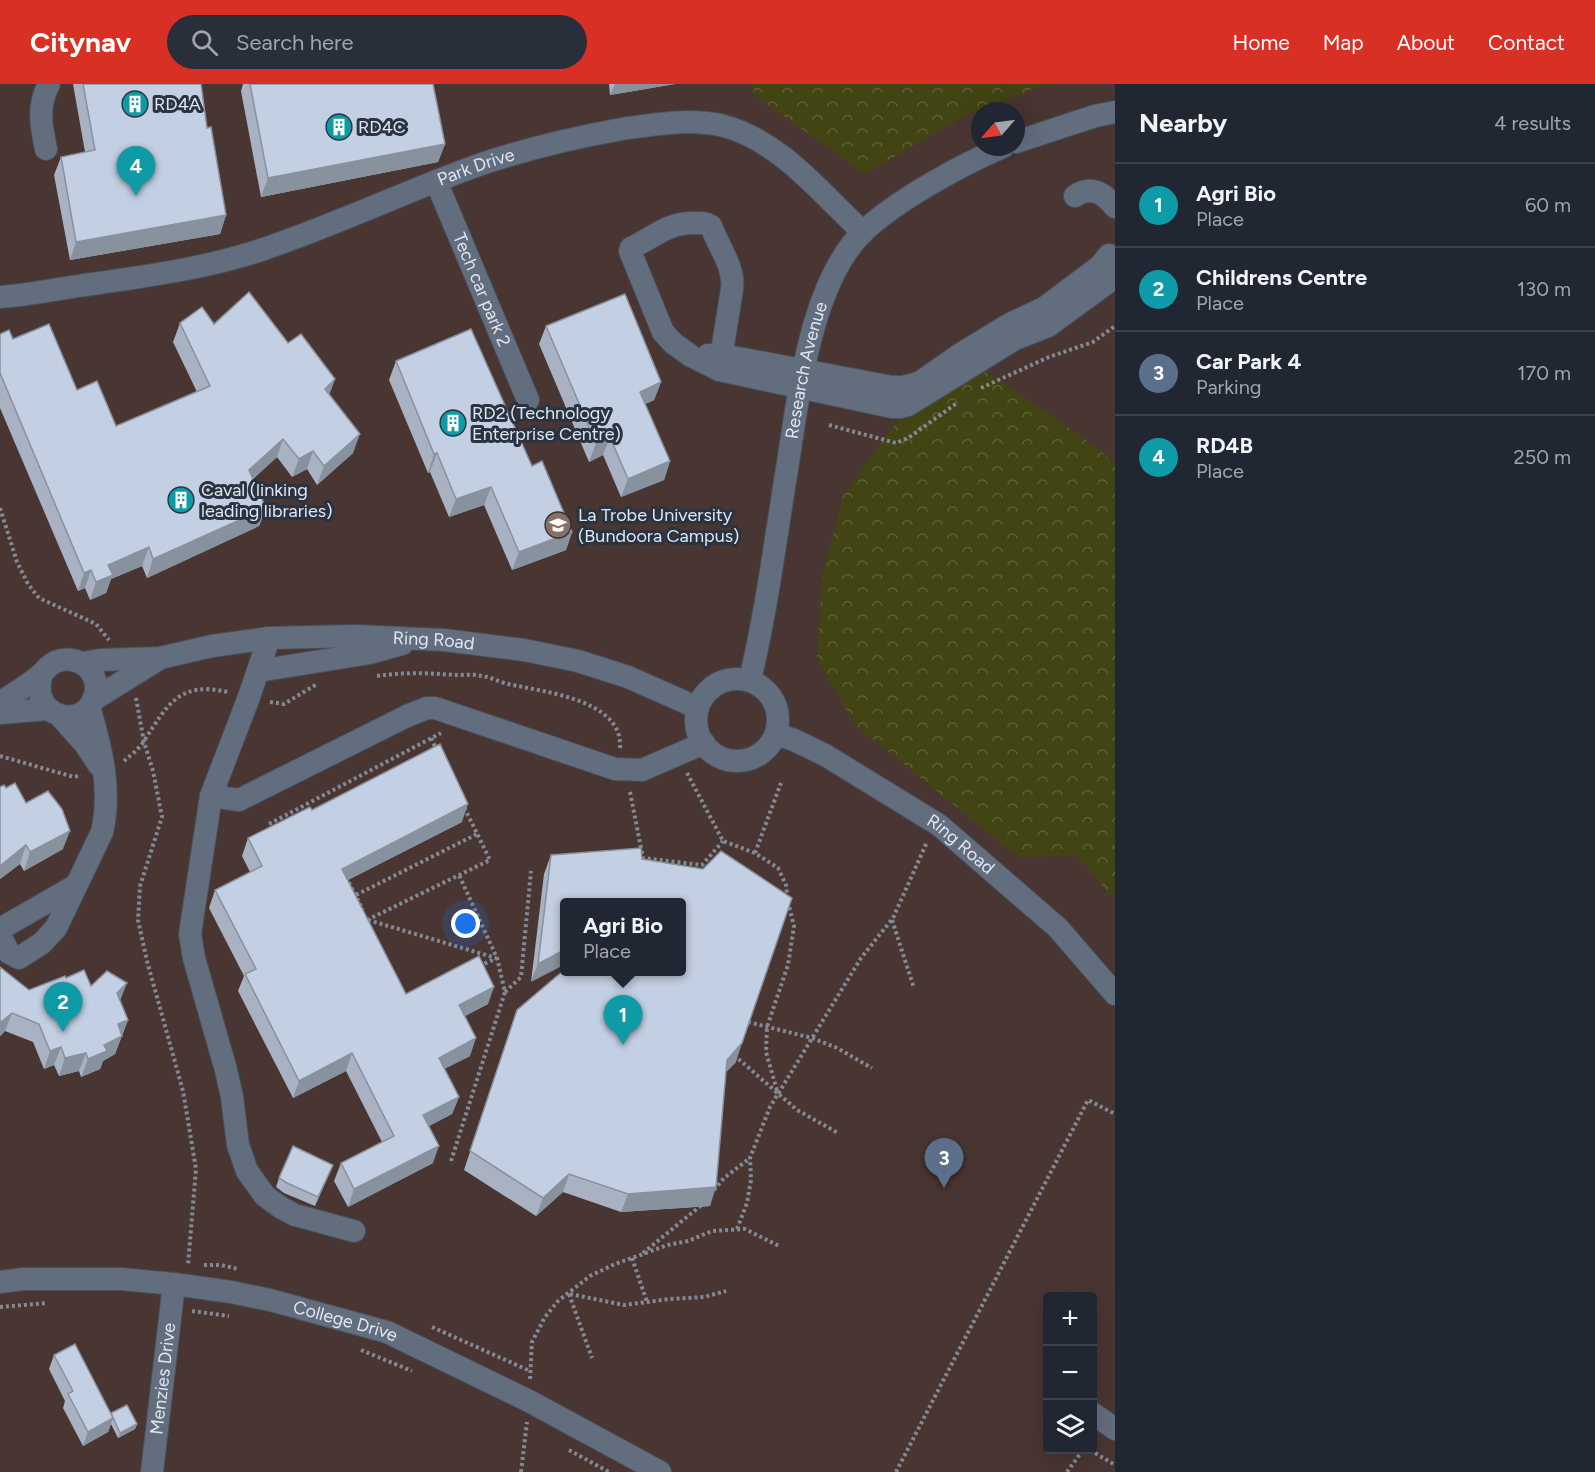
<!DOCTYPE html>
<meta charset="utf-8">
<style>
:root{--surface:#202632;--page:#282e3a;--text:#f1f3f6;--muted:#a2a5ac;--line:#3d434d;--accent:#d93025}
body{margin:0;font-family:Figtree,sans-serif;background:var(--page);color:var(--text)}
.controls{position:absolute;right:18px;bottom:18px;display:grid;overflow:hidden;border-radius:6px;box-shadow:0 6px 24px #0002}
.controls button{width:54px;height:54px;display:grid;place-items:center;padding:0;border:0;border-bottom:2px solid var(--line);background:var(--surface);color:var(--text);font:30px sans-serif}
.compass{position:absolute;left:971px;top:18px;width:54px;height:54px;border-radius:50%;background:var(--surface);box-shadow:0 6px 24px #0002;rotate:242deg}
.you{position:absolute;left:466px;top:840px;width:21px;height:21px;margin:-15px;border:4px solid #fff;border-radius:50%;background:#1a73e8;box-shadow:0 0 0 9px #1a73e833}
.badge{display:grid;place-items:center;width:39px;height:39px;border-radius:50%;background:var(--accent);color:#fff;font-size:20px;font-weight:700}
.pin{position:absolute;translate:-50% -50px;filter:drop-shadow(0 2px 3px #0008)}
.pin::after{content:'';position:absolute;top:32px;width:21px;height:18px;background:inherit;clip-path:polygon(0 0,100% 0,50% 100%)}
.popup{position:absolute;left:560px;top:814px;width:126px;height:78px;box-sizing:border-box;display:grid;place-content:center;border-radius:6px;background:var(--surface);filter:drop-shadow(0 2px 4px #0005);font-size:20px;white-space:nowrap;color:var(--muted)}
.popup b{font-size:22px;color:var(--text)}
.popup::after{content:'';position:absolute;left:50%;top:100%;margin-left:-12px;border:12px solid transparent;border-top-color:var(--surface)}
.list{margin:0;padding:0;list-style:none}
h2{display:flex;justify-content:space-between;align-items:center;height:78px;margin:0;padding:0 24px;font-size:26px}
h2 small{font-size:20px;font-weight:400;color:var(--muted)}
.list li{display:grid;grid-template-columns:39px 1fr auto;gap:18px;align-items:center;box-sizing:border-box;height:84px;padding:0 24px;border-top:2px solid var(--line)}
.list b{display:block;font-size:22px;white-space:nowrap}
.list p{margin:0;font-size:20px;white-space:nowrap;color:var(--muted)}
.list em{font-size:20px;font-style:normal;color:var(--muted)}
.icon{flex:none;width:33px;height:33px;fill:none;stroke:currentColor;stroke-width:2;stroke-linecap:round;stroke-linejoin:round}
.map{position:relative;flex:none;width:1115px;height:1388px;overflow:hidden}
header{display:flex;align-items:center;gap:36px;box-sizing:border-box;height:84px;padding:0 30px;background:var(--accent);color:#fff}
header strong{font-size:28px}
nav{display:flex;gap:33px;margin-inline-start:auto;font-size:21px}
.search{width:420px;height:54px;background:var(--page);display:flex;align-items:center;gap:15px;box-sizing:border-box;padding:0 21px;border-radius:33px;color:var(--muted);font-size:22px}
main{display:flex}
aside{flex:1;background:var(--surface)}
.map>svg:first-child{display:block}
.education{fill:#493532;fill-rule:evenodd}
.forest{fill:url(#forest-crowns)}
.lines{fill:none;stroke-linecap:round;stroke-linejoin:round}
.minor-casing{stroke:#48505c;stroke-width:24}
.path{stroke:#828a96;stroke-width:4;stroke-dasharray:3 3;stroke-linecap:butt}
.minor{stroke:#626d7e;stroke-width:22}
.wall{fill:#a8b2c2}
.shaded-wall{fill:#88919e}
.building{fill:#c3cfe2;stroke:#88919e;stroke-width:1.5}
.labels{text-anchor:middle;dominant-baseline:central;stroke-width:6;stroke-linejoin:round;paint-order:stroke}
.poi-label{font-size:18px;fill:#e0e6f0;stroke:#2a3342;text-anchor:start}
.street-label{font-size:18px;fill:#e0e6f0;stroke:#2a3342}
</style>
<header>
<strong>Citynav</strong>
<div class="search"><svg class="icon" aria-label="search" viewBox="0 0 24 24"><circle cx="10" cy="10" r="6"/><path d="M15 15l6 6"/></svg>Search here</div>
<nav><a>Home</a><a>Map</a><a>About</a><a>Contact</a></nav>
</header>
<main>
<div class="map">
<svg width="1115" height="1388" viewBox="0 0 1115 1388">
<defs>
<pattern id="forest-crowns" width="20" height="18" patternUnits="userSpaceOnUse" patternTransform="scale(1.5)"><rect width="20" height="18" fill="#434413"/><path d="M2 6a3 3 0 1 1 6 0M12 15a3 3 0 1 1 6 0" fill="none" stroke="#5e5f36"/></pattern>
</defs>
<rect width="100%" height="100%" fill="#2a3342"/>
<path class="education" d="M0,0H1115V1388H0ZM980,27H1016V63H980ZM564,818H682V888H564ZM1048,1212H1092V1366H1048Z"/>
<g class="forest">
<path d="M752,0H1047L966,31L865,90L754,11Z"/>
<path d="M987,288L1098,364L1115,380V816L1077,772L1018,773L855,641L817,574L822,492L843,412L890,347L930,298Z"/>
</g>
<g class="lines">
<defs>
<g id="minor">
<path d="M1016,58L1095,32L1115,28"/>
<path d="M46,65C41,41 37,23 49,0"/>
<path id="s1" d="M436,97L528,316"/>
<path d="M1075,112C1091,101 1104,109 1115,123"/>
<path id="s2" d="M0,213C31,211 61,204 92,200C149,192 206,184 261,166C333,142 402,109 473,83C521,66 572,54 622,45C656,40 690,34 724,42C782,58 820,109 863,148"/>
<path d="M708,271H722L892,303H903L919,299L959,271L1010,240L1044,224L1100,182L1109,171"/>
<path d="M719,286L732,205C735,183 718,162 711,142C705,138 699,139 692,139C667,139 653,154 631,164L630,167L663,248L673,259L691,272L719,286L892,323H900L908,321L1015,255L1048,242L1115,193"/>
<path d="M269,554L249,613L211,712L190,850L194,874L226,986L232,1013L238,1061L247,1087L265,1112L280,1123L295,1131L354,1147"/>
<path id="s3" d="M82,579L100,576L160,574L212,562L269,554L355,552L444,556L524,566L578,577L628,593L698,624"/>
<path d="M258,587L370,569L402,560"/>
<circle cx="737" cy="636" r="41"/>
<path id="s4" d="M750,596C766,529 775,459 786,391C798,319 809,199 864,147C897,116 961,81 1003,63"/>
<path d="M93,616L159,575"/>
<path d="M0,619C13,610 26,602 38,593C42,590 44,587 48,583C61,571 82,574 92,589C96,596 97,604 95,611C85,649 27,633 42,590"/>
<path d="M0,629L48,625"/>
<path d="M59,631L85,660L99,681"/>
<path id="s5" d="M776,650L794,656L825,671L939,741L1058,844L1115,910"/>
<path d="M211,712L239,716L407,632L427,624H435L615,685L642,686L704,659"/>
<path d="M0,845L75,802"/>
<path d="M0,851L9,869L19,874L42,859L56,844L102,748C112,706 101,663 89,623"/>
<path id="s6" d="M0,1198L23,1195H121L174,1200L231,1208L270,1216L387,1248L529,1317L660,1388"/>
<path d="M1092,1329L1115,1345"/>
<path id="s7" d="M152,1388L174,1200"/>
</g>
</defs>
<use href="#minor" class="minor-casing"/>
<g class="path">
<path d="M981,304L1049,273L1093,258L1115,242"/>
<path d="M829,341L896,359L908,354L957,319"/>
<path d="M0,424L17,478L28,500L39,514L96,540L109,556"/>
<path d="M377,592C403,588 429,589 454,591C463,591 473,590 482,592C491,593 499,598 508,600C543,608 624,615 620,665"/>
<path d="M136,614L144,658L153,687L162,733L140,802L138,836L147,877L183,1007L196,1085L188,1181"/>
<path d="M270,618L284,620L317,600"/>
<path d="M431,654L437,667"/>
<path d="M0,672L74,693L81,691"/>
<path d="M124,677C131,671 139,665 144,657C168,620 179,597 228,608"/>
<path d="M687,689L723,757L755,769L778,784L786,801L788,818L794,842L788,881L767,943L766,968L778,1010"/>
<path d="M630,708L643,774L702,781L723,757"/>
<path d="M269,740L441,649"/>
<path d="M755,769L781,699"/>
<path d="M346,793L363,826"/>
<path d="M356,811L477,750"/>
<path d="M367,836L490,776L464,723"/>
<path d="M368,836L496,874"/>
<path d="M892,836L914,904"/>
<path d="M479,882L497,874"/>
<path d="M505,908L521,893L531,787"/>
<path d="M748,938L812,954L837,964L872,984"/>
<path d="M734,971L797,1026L838,1049"/>
<path d="M451,1077L505,908L497,874L459,791"/>
<path d="M714,1106L724,1094L750,1074"/>
<path d="M737,1145L747,1119L751,1096L750,1074L770,1023L861,874L893,834L927,758"/>
<path d="M643,1169L704,1119"/>
<path d="M632,1174L647,1218"/>
<path d="M204,1181H221L238,1185"/>
<path d="M569,1210L592,1274"/>
<path d="M570,1210L624,1221L670,1215L704,1213L726,1207"/>
<path d="M0,1223L47,1219"/>
<path d="M192,1227L229,1232"/>
<path d="M432,1243L530,1287"/>
<path d="M361,1266L412,1287"/>
<path d="M530,1295L532,1258L545,1233L558,1217L590,1192L615,1180L668,1161L688,1157L712,1147L745,1145L779,1162"/>
<path d="M1043,1339L1048,1340"/>
<path d="M569,1366L609,1388"/>
<path d="M1090,1366L1115,1381"/>
<path d="M521,1388L527,1338"/>
<path d="M896,1388L1088,1016L1115,1030"/>
<path d="M1067,1388L1083,1366"/>
</g>
<use href="#minor" class="minor"/>
</g>
<g class="wall">
<path d="M73,0H201L207,44L226,131L220,150L70,176L54,91L61,73L85,68Z"/>
<path d="M243,0H433L445,60L438,78L261,113L241,7Z"/>
<path d="M609,0H675L610,11Z"/>
<path d="M180,239L214,240L288,259L335,295L329,311L353,369L317,401L307,385L292,393L277,373L253,395L266,424L259,442L147,494L142,482L111,495L106,509L90,516L85,504L78,507L0,324V250L13,255L77,306L116,342L197,308L173,258Z"/>
<path d="M546,242L661,298L654,316L645,320L670,377L664,396L621,413L603,371L589,378L539,260Z"/>
<path d="M396,277L532,382L572,448L566,466L512,486L484,421L449,433L430,388L428,389L389,296Z"/>
<path d="M0,703L6,704L26,719L63,765L24,787L20,780L0,795Z"/>
<path d="M312,726L462,738L348,796L406,910L488,920L465,932L470,972L444,985L459,1013L452,1030L429,1042L433,1079L348,1123L334,1097L341,1079L382,1058L346,987L293,1014L238,907L244,892L209,824L215,806L250,788L242,772L248,754Z"/>
<path d="M551,771L642,775L736,978L726,988L710,1122L621,1128L563,1108L536,1132L464,1086L517,926L681,888L564,819L531,898L544,790Z"/>
<path d="M0,883L29,906L66,894L91,902L120,917L128,936L115,970L103,977L100,985L81,993L79,987L59,992L54,981L44,985L33,958L5,947L0,952Z"/>
<path d="M329,1090L315,1122L284,1109L276,1103L279,1094Z"/>
<path d="M54,1271L111,1329L137,1340L135,1345L118,1354L111,1340L108,1348L83,1362L63,1324L65,1317L49,1285Z"/>
</g>
<g class="shaded-wall">
<path d="M615,0H675L610,11Z"/>
<path d="M445,60L438,78L261,113L268,94Z"/>
<path d="M226,131L220,150L70,176L76,158Z"/>
<path d="M335,295L328,313L325,305Z"/>
<path d="M661,298L654,316L633,326L640,308Z"/>
<path d="M360,350L353,369L317,401L324,382Z"/>
<path d="M610,353L603,371L589,378L596,359Z"/>
<path d="M283,355L277,373L242,405L249,386Z"/>
<path d="M313,367L307,385L292,393L299,375Z"/>
<path d="M437,369L430,388L428,389L434,370Z"/>
<path d="M670,377L664,396L621,413L628,395Z"/>
<path d="M491,403L484,421L449,433L456,415Z"/>
<path d="M266,424L259,442L147,494L153,475Z"/>
<path d="M572,448L566,466L512,486L519,468Z"/>
<path d="M149,463L142,482L111,495L106,509L90,516L96,498L108,481Z"/>
<path d="M91,486L85,504L78,507L84,489Z"/>
<path d="M468,720L462,738L336,802L342,785Z"/>
<path d="M70,747L63,765L24,787L30,768Z"/>
<path d="M26,761L20,780L0,795V782Z"/>
<path d="M564,866V881L531,898L538,880Z"/>
<path d="M127,899L120,917L117,909Z"/>
<path d="M494,903L488,920L453,938L459,921Z"/>
<path d="M12,929L5,947L0,952V939Z"/>
<path d="M128,936L115,970L103,977L100,985L81,993L88,975L104,961L118,940Z"/>
<path d="M476,954L470,972L432,991L439,974Z"/>
<path d="M742,959L736,978L720,994L727,976Z"/>
<path d="M61,963L54,981L44,985L50,967Z"/>
<path d="M86,969L79,987L59,992L65,974Z"/>
<path d="M352,969L346,987L293,1014L299,997Z"/>
<path d="M459,1013L452,1030L417,1048L423,1031Z"/>
<path d="M439,1062L433,1079L348,1123L354,1105Z"/>
<path d="M333,1081L329,1090L315,1122L318,1113Z"/>
<path d="M569,1090L563,1108L536,1132L543,1114Z"/>
<path d="M716,1103L710,1122L621,1128L628,1110Z"/>
<path d="M113,1334L108,1348L83,1362L88,1348Z"/>
<path d="M137,1340L135,1345L118,1354L120,1349Z"/>
</g>
<g class="building">
<path d="M83,0H201L207,44L211,43L226,131L76,158L61,73L95,66Z"/>
<path d="M250,0H433L445,60L268,94Z"/>
<path d="M249,208L288,259L301,250L335,295L325,305L360,350L324,382L313,367L299,375L283,355L249,386L266,424L153,475L149,463L108,481L113,491L96,498L91,486L84,489L0,289V250L9,246L13,255L49,240L77,306L97,297L116,342L210,302L180,239L202,223L214,240Z"/>
<path d="M625,210L661,298L640,308L670,377L628,395L610,353L596,359L546,242Z"/>
<path d="M471,245L532,382L542,377L572,448L519,468L491,403L456,415L437,369L434,370L396,277Z"/>
<path d="M440,660L468,720L342,785L406,910L479,872L494,903L459,921L476,954L439,974L459,1013L423,1031L439,1062L354,1105L341,1079L394,1052L352,969L299,997L245,890L256,885L215,806L262,782L248,754L310,723L312,726Z"/>
<path d="M15,699L26,719L48,707L62,725L70,747L30,768L26,761L0,782V703L4,701L6,704Z"/>
<path d="M641,764L642,775L703,785L721,767L792,814L742,959L727,976L716,1103L628,1110L569,1090L543,1114L470,1067L517,926L564,886V888H681V819H564V866L538,880L551,771Z"/>
<path d="M0,883L29,906L65,892L66,894L84,886L91,902L107,887L127,899L117,909L128,936L118,940L122,952L104,961L107,967L88,975L86,969L65,974L61,963L50,967L39,940L12,929L0,939Z"/>
<path d="M293,1062L333,1081L318,1113L287,1099L279,1094Z"/>
<path d="M75,1260L113,1334L88,1348L68,1310L73,1307L54,1271Z"/>
<path d="M127,1321L137,1340L120,1349L111,1329Z"/>
</g>
<defs>
<symbol id="building-disc" viewBox="-11 -11 22 22"><circle r="9.5" fill="#0f9aa8" stroke="#2a3342"/><path d="M-4-6H4V6H1V3H-1V6H-4ZM-2.5-4.3h1.7v1.8h-1.7ZM.8-4.3h1.7v1.8H.8ZM-2.5-1h1.7V.8h-1.7ZM.8-1h1.7V.8H.8Z" fill="#fff"/></symbol>
<symbol id="university-disc" viewBox="-11 -11 22 22"><circle r="9.5" fill="#8d6e63" stroke="#2a3342"/><path d="M0-5L7-2L0 1L-7-2ZM-4 1L0 2.5L4 1V4Q0 6-4 4Z" fill="#fff"/></symbol>
</defs>
<g fill-rule="evenodd">
<use href="#building-disc" x="120" y="5" width="30" height="30"/>
<use href="#building-disc" x="324" y="28" width="30" height="30"/>
<use href="#building-disc" x="438" y="324" width="30" height="30"/>
<use href="#building-disc" x="166" y="401" width="30" height="30"/>
<use href="#university-disc" x="543" y="426" width="30" height="30"/>
</g>
<g class="labels">
<g class="poi-label">
<text x="154" y="20">RD4A</text>
<text x="358" y="43">RD4C</text>
<text x="472" y="329">RD2 (Technology<tspan x="472" dy="21">Enterprise Centre)</tspan></text>
<text x="201" y="406">Caval (linking<tspan x="201" dy="21">leading libraries)</tspan></text>
<text x="578" y="431">La Trobe University<tspan x="578" dy="21">(Bundoora Campus)</tspan></text>
</g>
<g class="street-label">
<text stroke="none"><textPath href="#s2" startOffset="496">Park Drive</textPath></text>
<text stroke="none"><textPath href="#s1" startOffset="118">Tech car park 2</textPath></text>
<text stroke="none"><textPath href="#s4" startOffset="315">Research Avenue</textPath></text>
<text stroke="none"><textPath href="#s3" startOffset="354">Ring Road</textPath></text>
<text stroke="none"><textPath href="#s5" startOffset="216">Ring Road</textPath></text>
<text stroke="none"><textPath href="#s6" startOffset="350">College Drive</textPath></text>
<text stroke="none"><textPath href="#s7" startOffset="94">Menzies Drive</textPath></text>
</g>
</g>
</svg>
<div class="controls">
<button>+</button>
<button>−</button>
<button><svg class="icon" aria-label="layers" viewBox="0 0 24 24"><path d="M12 4l9 5-9 5-9-5zM3 14l9 5 9-5"/></svg></button>
</div>
<svg class="compass" viewBox="-18 -18 36 36"><path d="M0-13l5 13h-10z" fill="#e53935"/><path d="M0 13l5-13h-10z" fill="#a2a5ac"/></svg>
<div class="you"></div>
<div class="pin badge" style="left:623px;top:961px;background:#0f9aa8">1</div>
<div class="popup"><b>Agri Bio</b>Place</div>
<div class="pin badge" style="left:63px;top:948px;background:#0f9aa8">2</div>
<div class="pin badge" style="left:944px;top:1104px;background:#5c6f8a">3</div>
<div class="pin badge" style="left:136px;top:112px;background:#0f9aa8">4</div>
</div>
<aside>
<h2>Nearby<small>4 results</small></h2>
<ul class="list">
<li><span class="badge" style="background:#0f9aa8">1</span><div><b>Agri Bio</b><p>Place</p></div><em>60 m</em></li>
<li><span class="badge" style="background:#0f9aa8">2</span><div><b>Childrens Centre</b><p>Place</p></div><em>130 m</em></li>
<li><span class="badge" style="background:#5c6f8a">3</span><div><b>Car Park 4</b><p>Parking</p></div><em>170 m</em></li>
<li><span class="badge" style="background:#0f9aa8">4</span><div><b>RD4B</b><p>Place</p></div><em>250 m</em></li>
</ul>
</aside>
</main>
